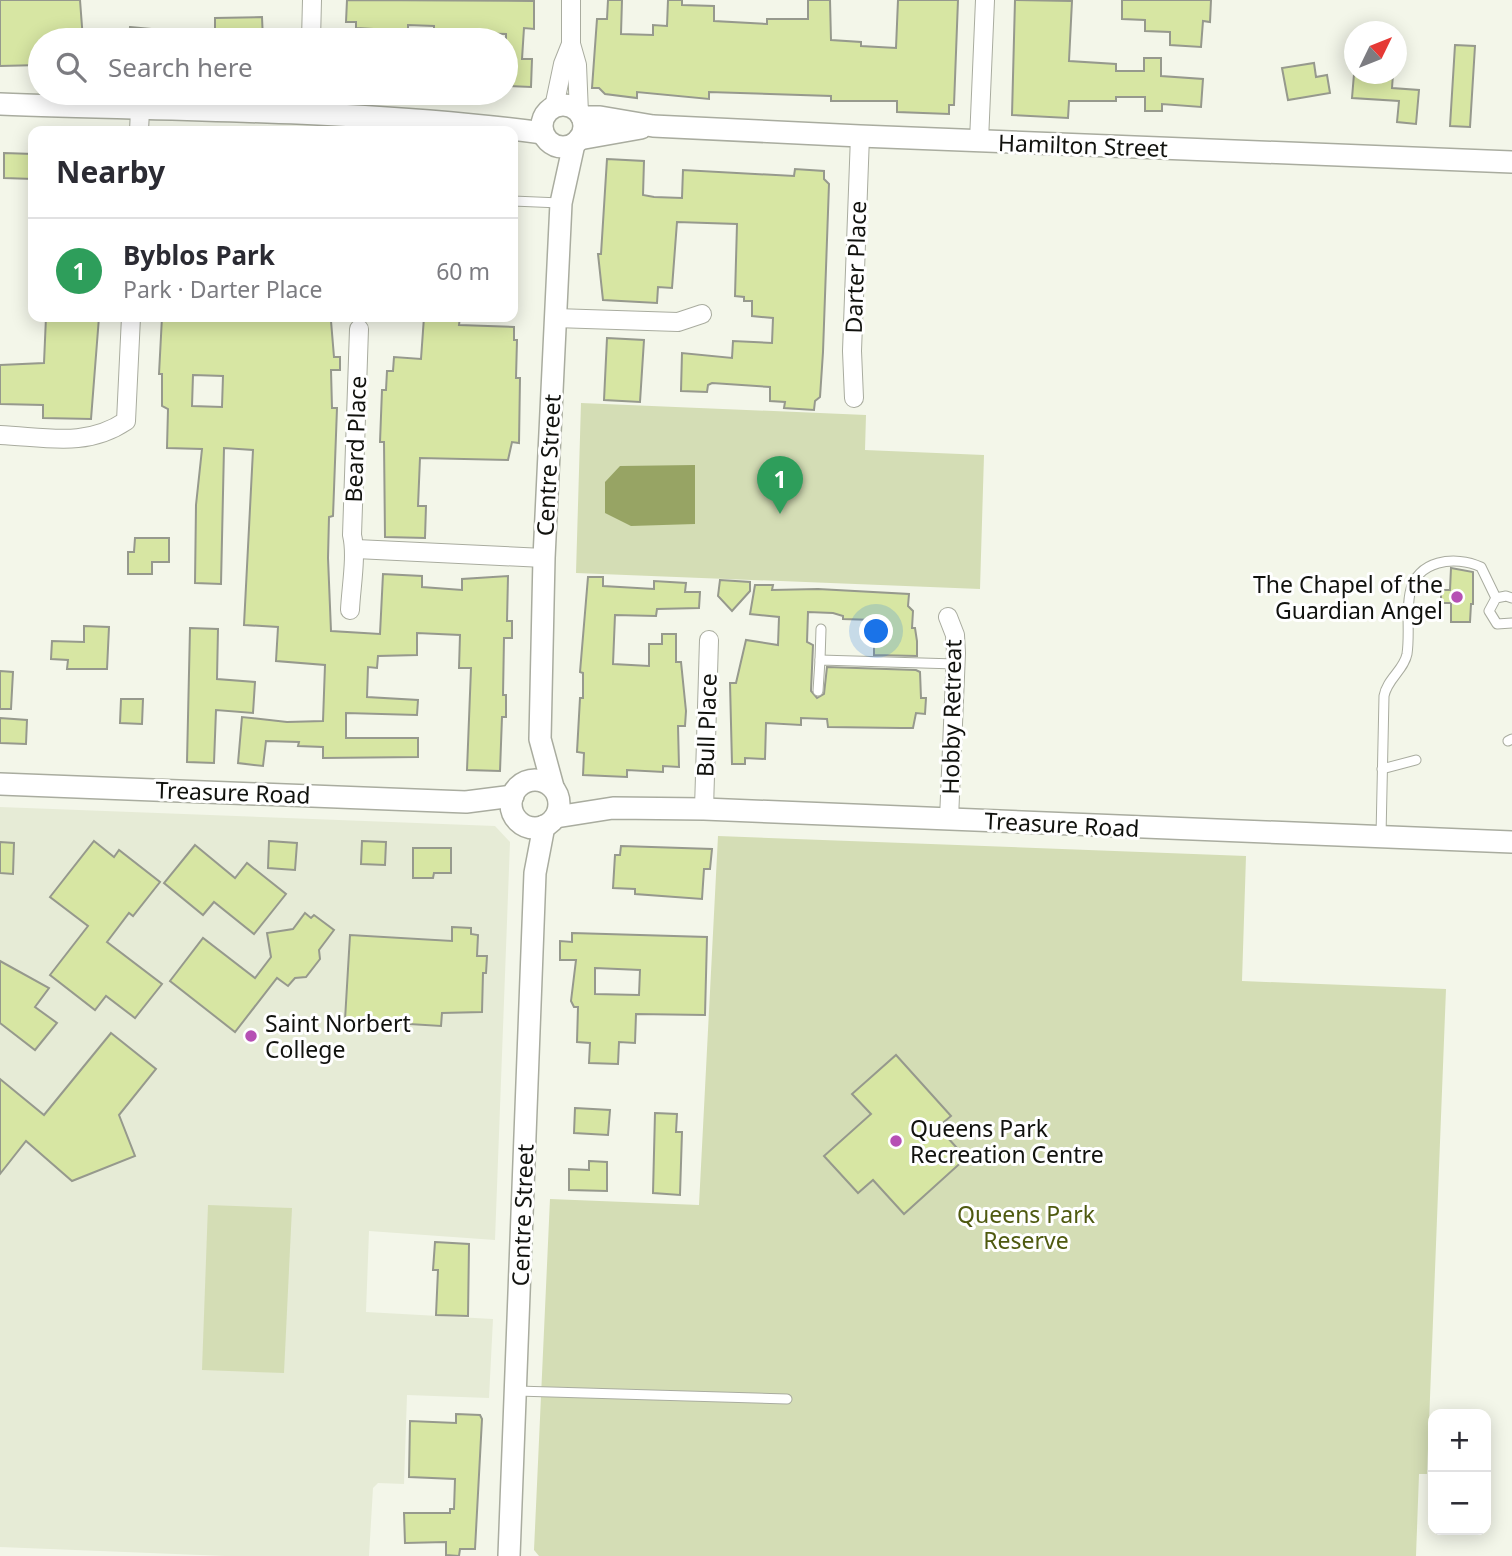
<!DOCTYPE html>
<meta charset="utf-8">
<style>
:root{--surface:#fff;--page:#f7f7f7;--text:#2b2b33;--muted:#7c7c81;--line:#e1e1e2;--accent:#b650b4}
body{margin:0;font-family:"Noto Sans",sans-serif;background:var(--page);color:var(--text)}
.controls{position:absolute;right:21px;bottom:21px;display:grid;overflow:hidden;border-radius:14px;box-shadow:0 4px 18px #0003}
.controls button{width:63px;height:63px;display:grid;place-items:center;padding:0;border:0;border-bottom:2px solid var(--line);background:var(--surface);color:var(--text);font:35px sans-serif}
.compass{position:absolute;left:1344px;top:21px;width:63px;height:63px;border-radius:50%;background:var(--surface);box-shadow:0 4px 18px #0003;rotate:47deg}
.you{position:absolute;left:877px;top:632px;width:24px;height:24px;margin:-18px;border:5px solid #fff;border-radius:50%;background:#1a73e8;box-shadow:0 0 0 10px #1a73e833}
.badge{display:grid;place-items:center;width:46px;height:46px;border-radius:50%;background:var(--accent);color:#fff;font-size:23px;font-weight:700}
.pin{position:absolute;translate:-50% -58px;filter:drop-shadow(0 2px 4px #0008)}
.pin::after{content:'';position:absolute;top:37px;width:24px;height:21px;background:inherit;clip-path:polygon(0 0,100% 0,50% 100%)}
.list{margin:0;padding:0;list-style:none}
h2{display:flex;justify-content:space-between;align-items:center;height:91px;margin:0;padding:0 28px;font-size:30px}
h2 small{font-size:23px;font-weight:400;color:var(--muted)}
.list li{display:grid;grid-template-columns:46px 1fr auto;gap:21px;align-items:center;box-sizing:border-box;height:105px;padding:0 28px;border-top:2px solid var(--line)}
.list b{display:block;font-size:26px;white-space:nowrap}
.list p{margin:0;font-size:23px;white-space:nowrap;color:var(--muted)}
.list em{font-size:23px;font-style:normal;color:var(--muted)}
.icon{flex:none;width:38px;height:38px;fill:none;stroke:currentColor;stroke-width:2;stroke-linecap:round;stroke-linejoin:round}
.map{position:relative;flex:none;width:1512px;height:1556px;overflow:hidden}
.search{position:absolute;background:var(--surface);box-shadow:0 4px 18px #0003;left:28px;top:28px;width:490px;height:77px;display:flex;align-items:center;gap:18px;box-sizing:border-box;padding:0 24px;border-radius:38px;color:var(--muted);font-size:26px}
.panel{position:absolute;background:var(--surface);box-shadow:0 4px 18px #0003;left:28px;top:126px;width:490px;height:196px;border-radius:14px}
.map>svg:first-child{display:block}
.built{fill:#e6ebd6}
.green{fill:#d4ddb5}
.water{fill:#97a464}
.building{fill:#d7e6a3;stroke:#96998d;stroke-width:2;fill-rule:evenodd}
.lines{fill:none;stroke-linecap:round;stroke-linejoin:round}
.service-casing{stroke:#a9ac9f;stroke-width:11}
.minor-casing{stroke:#a9ac9f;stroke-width:20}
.tertiary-casing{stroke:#a9ac9f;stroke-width:24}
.service{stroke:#fff;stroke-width:9}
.minor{stroke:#fff;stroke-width:18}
.tertiary{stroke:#fff;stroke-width:21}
.poi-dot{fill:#b650b4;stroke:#fff;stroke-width:2.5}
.labels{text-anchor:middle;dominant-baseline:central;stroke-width:6;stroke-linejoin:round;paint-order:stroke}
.street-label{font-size:23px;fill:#11120e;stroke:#fff}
.poi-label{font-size:23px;fill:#11120e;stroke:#fff;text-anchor:start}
.park-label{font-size:23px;fill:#4f5a10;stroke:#fff}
</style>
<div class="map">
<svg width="1512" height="1556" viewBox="0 0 1512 1556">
<rect width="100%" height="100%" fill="#f3f6e9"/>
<path class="built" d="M0,807L495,826L510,842L495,1240L369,1231L366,1312L493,1319L489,1398L407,1395L404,1484L378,1483L373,1488L369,1556H225L0,1547Z"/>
<g class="green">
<path d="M581,403L866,415L865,450L984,455L980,589L576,573Z"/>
<path d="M718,836L1246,856L1242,981L1446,989L1427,1474H1419L1416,1556H539L534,1550L550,1199L699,1205Z"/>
<path d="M208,1205L292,1208L284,1373L202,1370Z"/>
</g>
<path class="water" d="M695,465V524L631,526L605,513V482L620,466Z"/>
<g class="building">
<path d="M0,0H80L83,40H40V65L0,66Z"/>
<path d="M347,0L534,1V29L524,28L522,59H532L531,87L506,86V34L434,32V26L408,25V31L356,28V22H346Z"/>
<path d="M608,0H622L621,34L653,35V25L667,26L668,0H682V5L714,6V21L767,24V19H808V0H830L831,40L861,42V46L896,48L898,0H958L954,105H949V114L897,112V101H831V96L709,92V99L637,92V98L605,94L599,88H592L597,19H607Z"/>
<path d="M1015,0L1072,1L1069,61L1116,64V71H1144V58H1161V76L1203,79L1201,107L1162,104V111H1145V97H1116V101H1069L1068,118L1012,115Z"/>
<path d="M1122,0H1211L1210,22L1203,21L1201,47L1170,45V32L1145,31V20L1122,19Z"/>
<path d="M262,17L263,40H215V18Z"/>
<path d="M130,27L172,31V40H129Z"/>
<path d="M1455,45L1475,46L1470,127L1450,126Z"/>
<path d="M1314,63L1316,77L1327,75L1330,93L1288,100L1282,68Z"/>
<path d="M1354,74H1393L1392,88L1419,90L1416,124L1397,122L1399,101L1352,98Z"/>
<path d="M4,153L33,154V179L4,178Z"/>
<path d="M607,159L644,161L643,195L654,197L682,198L683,170L794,176L795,169L824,171V179L829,184L823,352L820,397L815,401L814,410L784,408L785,402L770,401V387L712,383L708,385L707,392L681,391L682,353L732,358L733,341L772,343L773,318L752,316V301H744V297L735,296L737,224L677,222L672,288L658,287L657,303L603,300L598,254H601Z"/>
<path d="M46,317H99L91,419L43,418V405L0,404V365L44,363Z"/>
<path d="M162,317H285L331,321L334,357H340V370H331L332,408H337L333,516L329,517L328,558L331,631L380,634L383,574L422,576V587L462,590V579L508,576L507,621H512V638H504L503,695H506V717H502L500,771L467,770L471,668H459L460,635L417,633V655L378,656L377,668L368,667L367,697L418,700L417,715L346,713V738H418V757L323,758V747L298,746L299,742L266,741L263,766L238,763L242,717L287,722L323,721L325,665L276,661L278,627L244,625L253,450L224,448L221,584L195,583L196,505L202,449L167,448L168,409L162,406V374H159ZM193,375L223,376L222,407L192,406Z"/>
<path d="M424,317H460L459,325L514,327V340H517L516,378H520L519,443L512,442L508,460L420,458L418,506H426L425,538L385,537L384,442H380L382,390H386L387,371H393L394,357L421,359Z"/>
<path d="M607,338L644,340L640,402L604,400Z"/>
<path d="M135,538H169V562H152V574H128V552H134Z"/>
<path d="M1451,568L1473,572V604H1471L1470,622H1451V603H1441V590H1450Z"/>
<path d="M588,577H603V586L654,589V581L686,583L685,592H700L699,608L657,609L656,616L615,615L613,664L649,666V644H662V634H676V662H681L686,711L685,726H678L679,767L663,766V772L627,770V777L583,775L584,753L577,752L580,698H583V673L580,672Z"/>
<path d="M720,580L750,582V591L732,611L718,596Z"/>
<path d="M755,585H773L772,590L818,589L909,594L908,606L913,611L912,628H915L917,641V656L874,655V620L843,619V616L833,613L808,612L807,642L813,645L811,691L817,698L824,694L827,667L916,670L920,672L921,698H926L925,714L916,713L913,728H901L828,727L827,719L801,718V725L766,723L765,759L745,758V764H732L730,683H736L746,640L778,645L779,617L750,614Z"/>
<path d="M84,626L109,627L107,669H67L68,660L51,659L52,641L84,642Z"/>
<path d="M190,628L218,629L217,679L255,682L253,713L216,710L214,763L187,762Z"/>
<path d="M0,671L13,672L11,709H0Z"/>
<path d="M121,699H143L142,724L120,723Z"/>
<path d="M0,718L27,720L26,744L0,743Z"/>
<path d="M94,841L114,857L119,850L160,882L133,916L129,913L107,942L162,984L135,1018L106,996L95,1010L50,975L88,926L50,897Z"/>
<path d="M269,841L297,843L295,870L268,868Z"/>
<path d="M362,841L386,842L385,865L361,864Z"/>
<path d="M0,842L14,843L13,874L0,873Z"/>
<path d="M195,845L235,878L247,863L286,894L254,934L214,902L203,915L164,883Z"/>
<path d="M621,846L712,849L710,869H704L702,899L635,894V889L613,888L615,855H620Z"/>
<path d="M413,848H451V873H434L433,878H413Z"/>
<path d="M305,913L311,918L314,915L334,930L319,950L320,959L306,977L295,978L288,986L277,978L235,1032L170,981L203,938L255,978L271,957L267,933L293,929Z"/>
<path d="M452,927L471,928V934L478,935L477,956H487L486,973H483L482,1012L442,1013L441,1026L345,1020L350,935L452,941Z"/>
<path d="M572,933L707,937L705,1015L636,1014L635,1043L619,1042L618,1064L589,1063L590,1043L577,1042L578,1007H574L571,1001L576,960H560V941L572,942ZM595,968L640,970L639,995L595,994Z"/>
<path d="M0,961L49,988L35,1007L57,1023L35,1050L0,1023Z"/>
<path d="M111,1033L156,1069L119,1115L135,1156L72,1181L26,1141L0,1174V1079L44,1115Z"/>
<path d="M896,1055L951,1116L938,1127L966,1158L904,1214L873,1180L858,1193L824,1156L871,1114L852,1094Z"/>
<path d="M575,1108L610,1110L608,1135L574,1133Z"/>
<path d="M655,1113L677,1114L676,1132H682L680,1195L653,1193Z"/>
<path d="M589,1161L607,1162V1191L569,1190V1169L589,1170Z"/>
<path d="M435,1242L469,1244L468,1316L436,1315L438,1270H433Z"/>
<path d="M456,1414L480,1415L482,1419L475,1549H460L459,1556L446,1555V1542L405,1543L404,1513H450V1509H454L455,1479L409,1477L410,1421L456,1423Z"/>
</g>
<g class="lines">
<defs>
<g id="service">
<path d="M513,201L560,203"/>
<path d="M1512,598L1506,596L1496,598L1489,611L1497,624L1512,623"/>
<path d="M820,660L821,629"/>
<path d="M818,691L820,660L956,664"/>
<path d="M1508,741L1512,739"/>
<path d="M1382,769L1416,760"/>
<path d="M1381,836L1384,696C1387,679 1404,670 1407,654C1410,634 1406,613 1410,593C1416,560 1455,555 1481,567L1496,598"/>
<path d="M517,1391L787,1399"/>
</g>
<g id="minor">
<path d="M571,0V44L577,65L579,113"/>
<path d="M311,40L312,0"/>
<path d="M554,107L563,64L571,44"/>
<path d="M309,114V93"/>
<path d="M139,131L140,110"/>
<path d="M979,141L985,0"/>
<path d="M555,318L678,322L702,314"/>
<path d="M854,398L852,351L860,136"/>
<path d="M0,435C46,437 86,448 126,421L131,317"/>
<path d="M356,549L544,558"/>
<path d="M350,610C351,587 357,556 352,535L359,329"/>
<path d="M948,617L955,635L956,653L949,819"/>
<path d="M704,809L709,640"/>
</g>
<g id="tertiary">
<path d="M0,104C181,111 363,109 543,133"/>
<circle cx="563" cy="126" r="21"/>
<path d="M582,117H600L653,126L860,136L1512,162"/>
<path d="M579,139L641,128"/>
<circle cx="535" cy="804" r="24"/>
<path d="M0,784L466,802L513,796"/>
<path d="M553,787L540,739L544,558L561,203L574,144"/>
<path d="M556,817L613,808L704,809L1512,842"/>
<path d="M509,1556L535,873L544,826"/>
</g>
</defs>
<use href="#service" class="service-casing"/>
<use href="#minor" class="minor-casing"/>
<use href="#tertiary" class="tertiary-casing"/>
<use href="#service" class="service"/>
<use href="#minor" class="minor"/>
<use href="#tertiary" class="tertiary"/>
</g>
<g class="poi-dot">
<circle cx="1457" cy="597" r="7"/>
<circle cx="251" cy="1036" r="7"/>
<circle cx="896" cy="1141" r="7"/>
</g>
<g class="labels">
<g class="street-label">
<text transform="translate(1083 145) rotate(2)">Hamilton Street</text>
<text transform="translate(855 267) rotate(-88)">Darter Place</text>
<text transform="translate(355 439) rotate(-88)">Beard Place</text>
<text transform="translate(548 465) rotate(-87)">Centre Street</text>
<text transform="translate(951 717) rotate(-89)">Hobby Retreat</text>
<text transform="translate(706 725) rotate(-88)">Bull Place</text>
<text transform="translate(233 792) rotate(2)">Treasure Road</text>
<text transform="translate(1062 824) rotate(3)">Treasure Road</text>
<text transform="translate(522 1215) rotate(-88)">Centre Street</text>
</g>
<g class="poi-label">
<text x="1443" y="584" text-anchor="end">The Chapel of the<tspan x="1443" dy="26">Guardian Angel</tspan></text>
<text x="265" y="1023">Saint Norbert<tspan x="265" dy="26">College</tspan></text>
<text x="910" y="1128">Queens Park<tspan x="910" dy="26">Recreation Centre</tspan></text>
</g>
<g class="park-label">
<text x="1026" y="1214">Queens Park<tspan x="1026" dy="26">Reserve</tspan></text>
</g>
</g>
</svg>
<div class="controls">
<button>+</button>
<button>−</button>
</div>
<svg class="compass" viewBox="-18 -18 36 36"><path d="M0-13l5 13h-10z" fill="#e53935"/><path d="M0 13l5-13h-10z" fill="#7c7c81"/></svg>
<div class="you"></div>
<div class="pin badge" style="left:780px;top:514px;background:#2e9e5b">1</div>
<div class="search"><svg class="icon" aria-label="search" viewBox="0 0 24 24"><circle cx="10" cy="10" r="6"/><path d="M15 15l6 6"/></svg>Search here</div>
<section class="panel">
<h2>Nearby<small></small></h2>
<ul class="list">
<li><span class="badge" style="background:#2e9e5b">1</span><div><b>Byblos Park</b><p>Park · Darter Place</p></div><em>60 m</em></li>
</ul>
</section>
</div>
